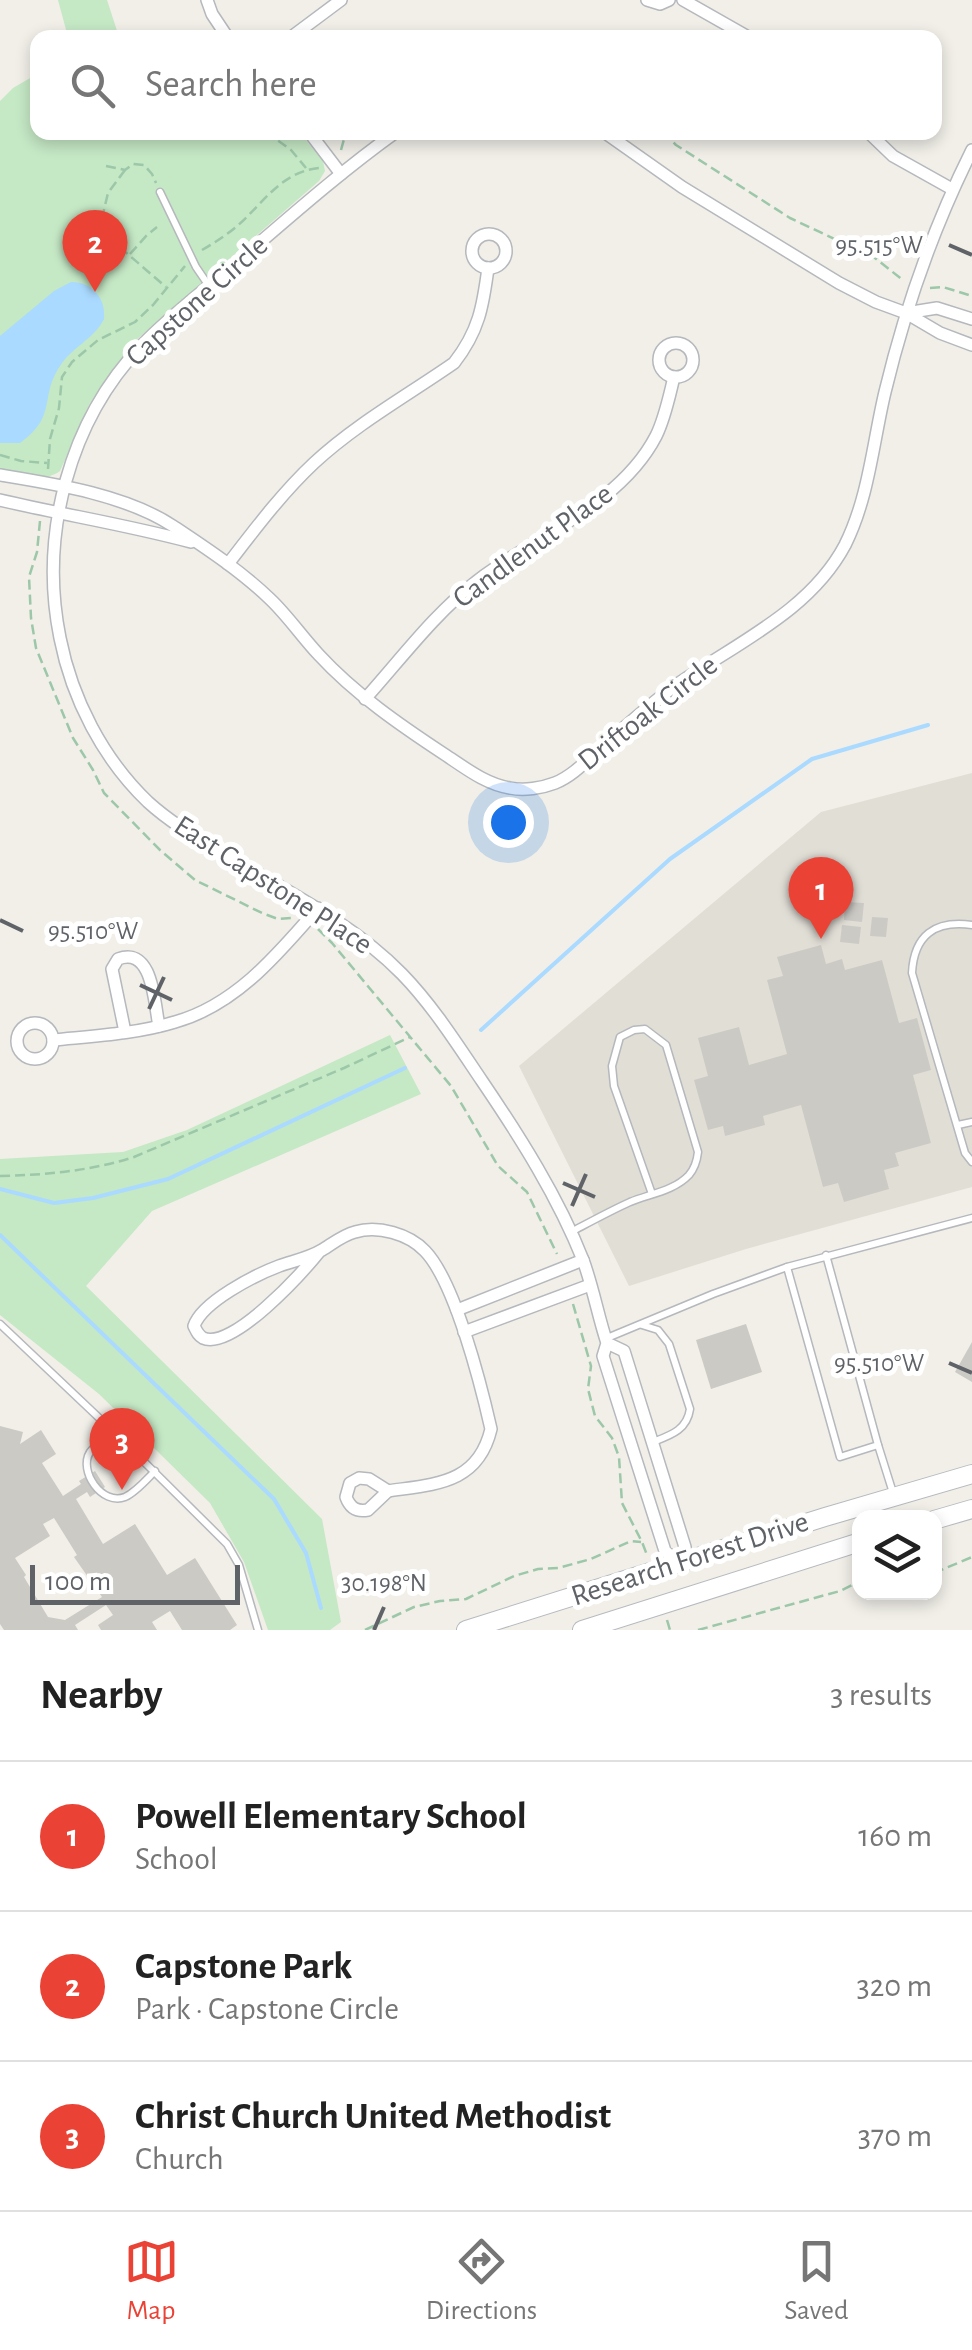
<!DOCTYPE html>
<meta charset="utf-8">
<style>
:root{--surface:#fff;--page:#f2f2f2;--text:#222;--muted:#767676;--line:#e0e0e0;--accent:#ea4335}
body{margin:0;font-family:"Alegreya Sans",sans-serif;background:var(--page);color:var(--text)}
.controls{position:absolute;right:30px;bottom:30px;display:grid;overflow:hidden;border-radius:20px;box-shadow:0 5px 15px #0003}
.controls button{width:90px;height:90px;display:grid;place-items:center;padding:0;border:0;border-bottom:2px solid var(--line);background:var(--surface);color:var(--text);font:50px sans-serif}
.scale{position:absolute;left:30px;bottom:25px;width:210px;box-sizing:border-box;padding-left:10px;border:5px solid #5f6368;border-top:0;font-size:28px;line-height:35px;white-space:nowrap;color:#5f6368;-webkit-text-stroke:8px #fff;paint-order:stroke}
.you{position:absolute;left:508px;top:822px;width:35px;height:35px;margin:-25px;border:8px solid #fff;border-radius:50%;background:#1a73e8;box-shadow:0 0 0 15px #1a73e833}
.badge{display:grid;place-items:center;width:65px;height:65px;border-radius:50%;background:var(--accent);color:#fff;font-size:32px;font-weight:700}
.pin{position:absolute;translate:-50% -82px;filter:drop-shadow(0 2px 5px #0008)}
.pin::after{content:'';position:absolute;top:52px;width:35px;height:30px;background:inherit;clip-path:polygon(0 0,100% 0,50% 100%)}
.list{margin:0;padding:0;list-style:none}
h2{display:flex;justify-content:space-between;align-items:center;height:130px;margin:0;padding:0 40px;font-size:42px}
h2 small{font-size:32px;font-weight:400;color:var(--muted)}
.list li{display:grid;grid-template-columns:65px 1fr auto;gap:30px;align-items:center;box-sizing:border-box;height:150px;padding:0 40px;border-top:2px solid var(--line)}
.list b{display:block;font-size:38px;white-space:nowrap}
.list p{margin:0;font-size:32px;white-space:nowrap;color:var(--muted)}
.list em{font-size:32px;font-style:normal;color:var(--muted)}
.icon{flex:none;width:55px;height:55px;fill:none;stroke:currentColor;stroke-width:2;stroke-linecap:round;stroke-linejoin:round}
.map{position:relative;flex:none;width:972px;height:1630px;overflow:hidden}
.search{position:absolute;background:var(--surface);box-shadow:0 5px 15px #0003;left:30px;right:30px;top:30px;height:110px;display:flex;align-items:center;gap:25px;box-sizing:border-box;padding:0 35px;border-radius:20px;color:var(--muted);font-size:38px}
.sheet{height:580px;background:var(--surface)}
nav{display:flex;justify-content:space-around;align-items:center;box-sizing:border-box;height:140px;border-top:2px solid var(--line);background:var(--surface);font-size:28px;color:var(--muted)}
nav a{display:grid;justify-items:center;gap:5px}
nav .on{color:var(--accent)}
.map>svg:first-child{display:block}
.education{fill:#e1ded6}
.green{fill:#c5e8c5}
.water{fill:#aadaff}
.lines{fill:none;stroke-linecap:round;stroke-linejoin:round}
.stream{stroke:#aadaff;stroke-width:4}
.building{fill:#cccac5;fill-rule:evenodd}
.lane-casing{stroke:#b5b8bc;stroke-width:9}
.street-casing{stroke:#b5b8bc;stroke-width:14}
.secondary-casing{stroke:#b6babf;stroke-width:20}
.path{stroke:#9cc7a9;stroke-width:2.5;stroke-dasharray:10 5;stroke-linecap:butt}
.lane{stroke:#fff;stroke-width:6}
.street{stroke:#fff;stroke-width:11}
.secondary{stroke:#fff;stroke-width:18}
.ticks{fill:none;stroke:#5f6368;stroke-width:4}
.labels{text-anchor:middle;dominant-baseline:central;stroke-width:10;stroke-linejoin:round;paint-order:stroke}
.street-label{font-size:30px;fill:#5f6368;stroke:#fff}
.ticks-label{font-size:25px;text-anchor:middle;fill:#5f6368;stroke:#fff;stroke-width:10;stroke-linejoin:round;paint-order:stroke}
</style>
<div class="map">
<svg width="972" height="1630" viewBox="0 0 972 1630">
<rect width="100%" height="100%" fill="#f1efe8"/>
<path class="education" d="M972,773V1187L746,1249L629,1286L519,1066L821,812Z"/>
<g class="green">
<path d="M58,0H107L119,37H68Z"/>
<path d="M37,74L38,132L300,133L323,161L325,171L319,181L135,341L90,403L60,471C42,484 20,474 0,469V101L13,88Z"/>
<path d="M390,1035L421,1094L152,1211L86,1286L322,1519L341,1622L330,1630H268L244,1562L210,1503L99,1394L0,1315V1159L123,1152L187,1130Z"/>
</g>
<path class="water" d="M71,282C92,282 106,298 104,319C94,339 72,347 60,366C39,397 58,416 20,443H0V336L54,291Z"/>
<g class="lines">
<g class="stream">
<path d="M481,1030L670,859L812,759L928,725"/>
<path d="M0,1189L54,1203L93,1198L168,1179L405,1068"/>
<path d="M0,1235L274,1499L306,1553L321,1608"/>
</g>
</g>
<g class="building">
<path d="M845,902L864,903L862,922L844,920Z"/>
<path d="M872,917L888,918L886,937L870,936Z"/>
<path d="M842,925L861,927L859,944L840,942Z"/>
<path d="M821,945L826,964L842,959L845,970L882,960L899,1023L917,1018L931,1070L913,1075L931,1143L895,1153L899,1166L884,1170L889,1189L844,1202L838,1183L823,1187L801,1105L763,1116L765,1125L725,1136L723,1126L708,1130L694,1080L708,1076L698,1038L739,1027L749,1065L787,1054L767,980L783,976L777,957Z"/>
<path d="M746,1324L762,1372L711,1389L696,1340Z"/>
<path d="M972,1342V1382L955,1372Z"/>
<path d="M0,1426L23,1432L20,1444L41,1430L56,1454L42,1463L63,1496L81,1484L79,1481L95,1471L105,1487L90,1497L87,1492L76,1499L103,1544L135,1524L167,1575L195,1558L237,1625L230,1630H182L170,1611L152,1622L157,1630H101L98,1625L113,1615L106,1605L75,1625L78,1630H4L0,1624ZM54,1518L77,1555L74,1557L102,1597L65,1620L48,1617L24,1577L26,1575L15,1558L50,1536L43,1524Z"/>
</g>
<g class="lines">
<defs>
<g id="lane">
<path d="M160,192L196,267L209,286"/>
<path d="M972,925C935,920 914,935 912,973L965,1153L972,1162"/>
<path d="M958,1125L972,1122"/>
<path d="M571,1232C590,1222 610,1211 630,1202C649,1194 674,1191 689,1175C695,1168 697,1161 698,1152L666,1045L645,1029L634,1030L620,1037L612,1066L614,1086L652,1194"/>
<path d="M826,1255L878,1445L840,1457L787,1267L972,1218"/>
<path d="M0,1324L115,1433L227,1544L239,1565L258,1630"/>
<path d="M642,1325L658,1330L669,1344L690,1409C687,1430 671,1435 653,1442"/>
<path d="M607,1338L713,1294L787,1267"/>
<path d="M115,1433C107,1438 96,1443 90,1452C78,1471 102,1506 125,1497C136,1492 146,1480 155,1471"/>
<path d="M878,1445L894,1496"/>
</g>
<g id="street">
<path d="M207,0L212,14L228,38"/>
<path d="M647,0L660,4L669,0"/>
<path d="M683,0L750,38"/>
<path d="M290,38L341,0"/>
<path d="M309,132L341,174"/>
<path d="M396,132C343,170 293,214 243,257C210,286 173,313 142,345C69,421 39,535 60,638C72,699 103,759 148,802C170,822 194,836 219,851C282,889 350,921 402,974C433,1006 457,1044 482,1081C520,1137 558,1197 583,1260C593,1287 598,1316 607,1343L603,1356L665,1551L679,1563L685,1547L624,1351L607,1343"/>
<path d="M604,132L682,187L839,283L876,302L906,313L940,333L972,345"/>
<path d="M868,132L893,156L952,189"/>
<circle cx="489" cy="251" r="17"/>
<path d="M906,313L937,308L972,319"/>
<circle cx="676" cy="360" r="17"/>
<path d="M0,475C55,484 126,495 173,526C206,548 241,571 270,599C288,616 302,637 319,655C355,694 400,725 444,754C464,767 485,784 510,788C524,791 542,788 555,783C573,776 588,759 603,746C626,726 648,706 672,688C732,645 809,613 845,545C869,497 873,442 885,392C905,309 934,226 972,150"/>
<path d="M0,500C64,515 128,525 191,542"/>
<path d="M228,564C255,529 282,493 314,463C356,424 408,395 454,363C479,331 483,306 488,268"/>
<path d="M365,699C401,659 435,613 477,581C536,536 621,504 656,436C665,418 669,397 674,377"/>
<circle cx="35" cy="1041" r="18"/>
<path d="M125,1032L112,969L118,959C153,946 154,1002 159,1026"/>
<path d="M53,1040C93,1036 136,1034 175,1022C236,1005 278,954 318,908"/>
<path d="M319,1252C302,1273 232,1351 203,1338C198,1335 197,1332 194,1326C202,1302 255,1275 279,1266C293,1261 309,1258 322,1250C332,1244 343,1235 355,1232C378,1225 409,1234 425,1251C455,1282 481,1385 491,1429C478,1484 435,1484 388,1491"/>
<path d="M457,1310L583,1260"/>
<path d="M464,1332L590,1285"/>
<path d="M359,1478L369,1479L388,1491L368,1510C357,1512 350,1508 346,1497L350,1483Z"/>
</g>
<g id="secondary">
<path d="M934,1520L972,1509"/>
<path d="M466,1630L825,1517L972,1474"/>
<path d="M582,1630L860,1542"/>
</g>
</defs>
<use href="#lane" class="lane-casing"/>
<use href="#street" class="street-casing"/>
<use href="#secondary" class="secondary-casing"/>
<g class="path">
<path d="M266,132L291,150L306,168"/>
<path d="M663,132L676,145L790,218L875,258L904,281"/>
<path d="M341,150L346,132"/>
<path d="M106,166L125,170L133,164L144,165L152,174L156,183"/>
<path d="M125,170L108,193L101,222L123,250L166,287"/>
<path d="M70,234L80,228L100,222"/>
<path d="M202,250C214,243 225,236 236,227C263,204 281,171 320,168"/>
<path d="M130,254L147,235L157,227"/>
<path d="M930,288L943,287L972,296"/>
<path d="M0,455L21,461L47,463"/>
<path d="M48,469L50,439L59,408L62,377L72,362L98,340L135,322L153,305L185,266"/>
<path d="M40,521L37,552L29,577L31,618L36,648L73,738L93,770L104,793L160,850L195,880L262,913L278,919L292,918"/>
<path d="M318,929L332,943L451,1086L498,1166L527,1192L557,1254"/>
<path d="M0,1176C46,1175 90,1171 134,1157L344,1068L410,1037"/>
<path d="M573,1304L591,1366L588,1389L595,1416L612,1438L619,1457L622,1503L642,1542L647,1555"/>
<path d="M934,1573L972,1557"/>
<path d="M667,1620L670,1630"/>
<path d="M365,1630L414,1607L440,1601L466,1599L514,1576L538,1569L558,1568L591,1559L631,1541L641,1542"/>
<path d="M698,1630L840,1591L860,1581"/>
</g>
<use href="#lane" class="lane"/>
<use href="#street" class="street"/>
<use href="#secondary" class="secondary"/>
</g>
<path class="ticks" d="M949,245L972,255M0,920L23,931M140,985L172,1000M149,1009L164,977M563,1183L595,1197M572,1206L586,1174M949,1363L972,1373M374,1630L384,1607"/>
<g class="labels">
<g class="street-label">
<text transform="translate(197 301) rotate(-42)">Capstone Circle</text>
<text transform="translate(533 546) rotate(-36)">Candlenut Place</text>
<text transform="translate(648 713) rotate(-38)">Driftoak Circle</text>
<text transform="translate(273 885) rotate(33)">East Capstone Place</text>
<text transform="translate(690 1559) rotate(-18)">Research Forest Drive</text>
</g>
</g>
<g class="ticks-label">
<text x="879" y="253">95.515°W</text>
<text x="93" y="939">95.510°W</text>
<text x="879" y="1371">95.510°W</text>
<text x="384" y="1591">30.198°N</text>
</g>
</svg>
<div class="controls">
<button><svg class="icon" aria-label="layers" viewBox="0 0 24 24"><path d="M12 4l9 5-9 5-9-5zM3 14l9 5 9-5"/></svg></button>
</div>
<div class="scale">100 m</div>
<div class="you"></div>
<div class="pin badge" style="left:821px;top:939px">1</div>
<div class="pin badge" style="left:95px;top:292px">2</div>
<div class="pin badge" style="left:122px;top:1490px">3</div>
<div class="search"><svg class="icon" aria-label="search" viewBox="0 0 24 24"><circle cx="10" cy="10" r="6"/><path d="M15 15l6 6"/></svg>Search here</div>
</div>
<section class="sheet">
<h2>Nearby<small>3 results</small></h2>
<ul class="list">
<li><span class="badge">1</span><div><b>Powell Elementary School</b><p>School</p></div><em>160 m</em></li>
<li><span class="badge">2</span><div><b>Capstone Park</b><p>Park · Capstone Circle</p></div><em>320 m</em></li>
<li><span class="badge">3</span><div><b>Christ Church United Methodist</b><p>Church</p></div><em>370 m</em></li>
</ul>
</section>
<nav>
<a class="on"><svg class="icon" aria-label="map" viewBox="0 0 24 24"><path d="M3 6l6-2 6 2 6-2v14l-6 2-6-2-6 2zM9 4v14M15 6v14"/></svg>Map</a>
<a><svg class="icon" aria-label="directions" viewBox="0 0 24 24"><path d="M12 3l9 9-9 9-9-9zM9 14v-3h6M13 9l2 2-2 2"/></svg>Directions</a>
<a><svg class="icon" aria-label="saved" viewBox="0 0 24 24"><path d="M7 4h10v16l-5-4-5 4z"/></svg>Saved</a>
</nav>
